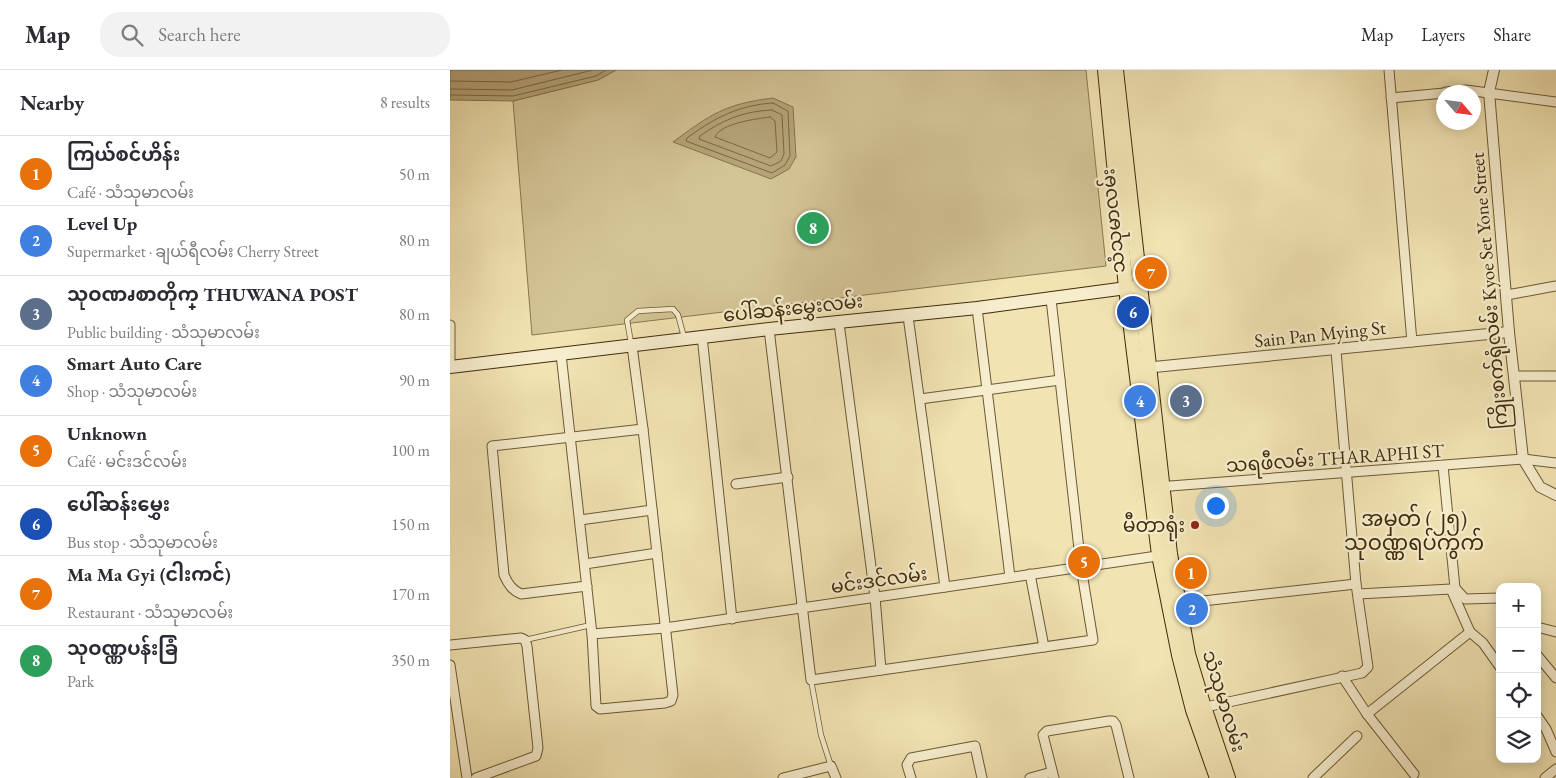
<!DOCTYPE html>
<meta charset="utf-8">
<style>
:root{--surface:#fff;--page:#f2f2f3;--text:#2b2b33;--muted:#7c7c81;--line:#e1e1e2;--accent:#8f2418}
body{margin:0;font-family:"EB Garamond","Noto Sans Myanmar",serif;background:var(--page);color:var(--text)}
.controls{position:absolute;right:15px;bottom:15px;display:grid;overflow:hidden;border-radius:10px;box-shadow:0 2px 12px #0003}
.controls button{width:45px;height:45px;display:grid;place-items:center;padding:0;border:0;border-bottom:1px solid var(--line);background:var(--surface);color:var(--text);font:25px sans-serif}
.compass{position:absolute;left:986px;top:15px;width:45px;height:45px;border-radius:50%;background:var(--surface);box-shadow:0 2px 12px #0003;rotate:118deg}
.you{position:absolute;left:765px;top:435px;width:18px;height:18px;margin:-12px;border:4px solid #fff;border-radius:50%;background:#1a73e8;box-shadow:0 0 0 8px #1a73e833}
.badge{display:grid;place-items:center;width:32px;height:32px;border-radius:50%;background:var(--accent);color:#fff;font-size:16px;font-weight:700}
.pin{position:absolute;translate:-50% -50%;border:2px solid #fff;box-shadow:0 1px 5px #0006}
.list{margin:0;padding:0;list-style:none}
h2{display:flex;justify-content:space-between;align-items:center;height:65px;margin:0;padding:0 20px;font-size:21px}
h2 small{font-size:16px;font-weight:400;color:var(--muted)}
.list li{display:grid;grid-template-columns:32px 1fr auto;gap:15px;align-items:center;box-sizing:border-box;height:70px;padding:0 20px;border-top:1px solid var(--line)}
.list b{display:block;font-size:19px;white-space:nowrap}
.list p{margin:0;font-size:16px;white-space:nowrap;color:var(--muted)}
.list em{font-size:16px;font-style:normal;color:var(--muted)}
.icon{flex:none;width:28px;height:28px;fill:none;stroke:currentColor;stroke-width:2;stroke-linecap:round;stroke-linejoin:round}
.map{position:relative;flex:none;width:1106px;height:708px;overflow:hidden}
header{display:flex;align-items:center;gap:30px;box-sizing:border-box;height:70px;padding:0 25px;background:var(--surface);border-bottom:1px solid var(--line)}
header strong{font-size:24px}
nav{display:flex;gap:28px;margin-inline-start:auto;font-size:18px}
.search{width:350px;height:45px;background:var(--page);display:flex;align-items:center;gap:12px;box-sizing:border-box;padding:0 18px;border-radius:20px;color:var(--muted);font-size:19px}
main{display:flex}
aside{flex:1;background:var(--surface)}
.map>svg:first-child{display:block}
.green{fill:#d3c496;stroke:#8a7850}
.water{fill:#b5a479;stroke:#86744d}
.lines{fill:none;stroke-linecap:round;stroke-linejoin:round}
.shore{stroke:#7a6842;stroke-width:1}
.service-casing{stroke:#6c5935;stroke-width:6}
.minor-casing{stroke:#6c5935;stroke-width:11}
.tertiary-casing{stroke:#6c5935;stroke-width:12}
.secondary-casing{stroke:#402b0b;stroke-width:14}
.primary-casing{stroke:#402b0b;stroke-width:16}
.service{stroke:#f6edcd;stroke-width:4.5}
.minor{stroke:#f6edcd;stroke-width:9}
.tertiary{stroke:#f6edcd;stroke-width:10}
.secondary{stroke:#f6edcd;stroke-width:12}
.primary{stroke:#f1e3b2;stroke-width:14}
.poi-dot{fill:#8f2418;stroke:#f6edcd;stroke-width:2}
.labels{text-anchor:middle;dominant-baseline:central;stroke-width:4.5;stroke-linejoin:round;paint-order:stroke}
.street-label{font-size:19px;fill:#402b0b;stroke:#f6edcd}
.poi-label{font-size:19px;fill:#402b0b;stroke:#f6edcd;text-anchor:end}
.quarter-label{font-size:21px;fill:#402b0b;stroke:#f6edcd}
</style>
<header>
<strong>Map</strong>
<div class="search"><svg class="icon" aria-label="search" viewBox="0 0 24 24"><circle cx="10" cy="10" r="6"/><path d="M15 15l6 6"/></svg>Search here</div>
<nav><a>Map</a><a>Layers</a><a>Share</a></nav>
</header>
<main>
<aside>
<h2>Nearby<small>8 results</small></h2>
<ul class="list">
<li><span class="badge" style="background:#e8710a">1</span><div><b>ကြယ်စင်ဟိန်း</b><p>Café · သံသုမာလမ်း</p></div><em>50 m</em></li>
<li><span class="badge" style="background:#3f7fe0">2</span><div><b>Level Up</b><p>Supermarket · ချယ်ရီလမ်း Cherry Street</p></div><em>80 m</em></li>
<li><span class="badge" style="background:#5c6f8a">3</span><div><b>သုဝဏၧစာတိုက္ THUWANA POST</b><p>Public building · သံသုမာလမ်း</p></div><em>80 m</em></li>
<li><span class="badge" style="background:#3f7fe0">4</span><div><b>Smart Auto Care</b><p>Shop · သံသုမာလမ်း</p></div><em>90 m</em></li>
<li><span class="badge" style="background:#e8710a">5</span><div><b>Unknown</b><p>Café · မင်းဒင်လမ်း</p></div><em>100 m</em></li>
<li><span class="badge" style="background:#1a4fb4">6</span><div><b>ပေါ်ဆန်းမွှေး</b><p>Bus stop · သံသုမာလမ်း</p></div><em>150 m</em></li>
<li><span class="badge" style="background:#e8710a">7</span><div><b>Ma Ma Gyi (ငါးကင်)</b><p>Restaurant · သံသုမာလမ်း</p></div><em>170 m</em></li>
<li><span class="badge" style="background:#2e9e5b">8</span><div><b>သုဝဏ္ဏပန်းခြံ</b><p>Park</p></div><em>350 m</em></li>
</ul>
</aside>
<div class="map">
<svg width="1106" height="708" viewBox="0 0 1106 708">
<rect width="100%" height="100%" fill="#f1e3b2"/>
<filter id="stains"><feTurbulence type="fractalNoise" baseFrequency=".004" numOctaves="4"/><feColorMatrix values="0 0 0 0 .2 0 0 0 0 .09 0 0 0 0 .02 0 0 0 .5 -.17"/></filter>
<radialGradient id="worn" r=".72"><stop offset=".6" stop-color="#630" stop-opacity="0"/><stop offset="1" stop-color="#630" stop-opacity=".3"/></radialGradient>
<path class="green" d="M166,0H636L656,196L82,265L63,31L148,10Z"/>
<g class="water">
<path d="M0,0H166L148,10L63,31L0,30Z"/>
<path d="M323,28L343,37L346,87L339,99L321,109L223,72C261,44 275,34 323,28Z"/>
</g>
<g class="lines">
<g class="shore">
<path d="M0,11L61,12L112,0"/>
<path d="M0,19L62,20L143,0"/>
<path d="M0,25L63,26L146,6L156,0"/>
<path d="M323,33L338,41L340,86L335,95L322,103L236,71L237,68C264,48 289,35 323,33Z"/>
<path d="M322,40L332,45L334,84L331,91L321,96L249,69L250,66C272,50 294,41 322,40Z"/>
<path d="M320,47L325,51L327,82L320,88L265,67C271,53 306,49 320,47Z"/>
</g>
<defs>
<g id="service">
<path d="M181,273L177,250L188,241L223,239L228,245L234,267"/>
<path d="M75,570L141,555"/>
<path d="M361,610L371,665L381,696"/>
</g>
<g id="minor">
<path d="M939,0L962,272"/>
<path d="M996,22L1016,20L1106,32"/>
<path d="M941,28L994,23"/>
<path d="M1057,225L1106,216"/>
<path d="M527,238L560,507"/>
<path d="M458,246L495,517"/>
<path d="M389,253L425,527L431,600"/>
<path d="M0,255V295"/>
<path d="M319,259L361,610L643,570L631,497L601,229"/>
<path d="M252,266L282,549"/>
<path d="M111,284L142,564L146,636L150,639L215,633L221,631L223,625L193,359L182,276"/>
<path d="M1065,306H1106"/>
<path d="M470,329L610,310"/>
<path d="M993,396L1005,518L1001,519L1020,562L1033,573L1050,597"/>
<path d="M286,414L338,407"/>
<path d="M707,417L1073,389L1106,393"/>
<path d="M130,450L202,440"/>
<path d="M135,494L207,483"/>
<path d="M580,504L594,577"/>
<path d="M137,516L71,524C62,520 58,514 54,505L42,376L193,359"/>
<path d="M1005,518L1015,529L1050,528"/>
<path d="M908,524L1001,519"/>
<path d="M726,534L906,514"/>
<path d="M1087,557L1106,562"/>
<path d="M142,564L215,558L714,485"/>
<path d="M0,575L71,568L75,570L77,576L88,678L86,686L26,708"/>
<path d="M1087,585L1106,608"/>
<path d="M0,595L17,708"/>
<path d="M892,606L917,644L964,704"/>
<path d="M751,638L912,603L918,597L906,514L886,281"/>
<path d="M917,644L1020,562"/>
<path d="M1087,646L1096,659L1106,682"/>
<path d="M333,708L381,696L386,708"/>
<path d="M461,708L457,695L461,688L525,676L532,708"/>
<path d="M580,708L602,702"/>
<path d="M604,708L593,665L597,661L659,651H663L666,655L679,708"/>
<path d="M863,708L907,666"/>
<path d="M1095,708L1106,699"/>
</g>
<g id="tertiary">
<path d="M1044,0L1039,22L1059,262L1073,389L1090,417L1106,425"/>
<path d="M694,298L1059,262"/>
</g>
<path id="secondary" d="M0,297L319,259L527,238L684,217"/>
<g id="primary">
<path d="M655,0L676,218L709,485L729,585L743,640L767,708"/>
<path d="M666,0L720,484L738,584L754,637L778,708"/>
</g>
</defs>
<use href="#service" class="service-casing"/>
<use href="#minor" class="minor-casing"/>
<use href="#tertiary" class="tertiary-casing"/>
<use href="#secondary" class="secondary-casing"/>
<use href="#primary" class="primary-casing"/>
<use href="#service" class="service"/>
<use href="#minor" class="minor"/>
<use href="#tertiary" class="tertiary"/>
<use href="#secondary" class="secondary"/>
<use href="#primary" class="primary"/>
</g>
<circle class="poi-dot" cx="745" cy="455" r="5"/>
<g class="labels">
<g class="street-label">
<text transform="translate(663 151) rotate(-96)">သံသုမာလမ်း</text>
<text transform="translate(1039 221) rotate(-95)">ကြိုးစက်ရုံလမ်း Kyoe Set Yone Street</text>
<text transform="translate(343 238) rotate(-6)">ပေါ်ဆန်းမွှေးလမ်း</text>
<text transform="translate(870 264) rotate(-6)">Sain Pan Mying St</text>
<text transform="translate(885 388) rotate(-4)">သရဖီလမ်း THARAPHI ST</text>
<text transform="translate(429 510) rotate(-8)">မင်းဒင်လမ်း</text>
<text transform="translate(774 631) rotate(73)">သံသုမာလမ်း</text>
</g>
<g class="poi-label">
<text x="735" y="455">မီတာရုံး</text>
</g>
<g class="quarter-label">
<text x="964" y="448">အမှတ် (၂၅)<tspan x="964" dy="24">သုဝဏ္ဏရပ်ကွက်</tspan></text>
</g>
</g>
<rect width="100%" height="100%" filter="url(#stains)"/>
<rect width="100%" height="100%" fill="url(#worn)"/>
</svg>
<div class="controls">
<button>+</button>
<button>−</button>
<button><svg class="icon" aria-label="locate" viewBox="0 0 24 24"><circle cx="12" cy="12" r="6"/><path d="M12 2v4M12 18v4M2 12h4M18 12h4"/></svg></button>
<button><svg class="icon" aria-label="layers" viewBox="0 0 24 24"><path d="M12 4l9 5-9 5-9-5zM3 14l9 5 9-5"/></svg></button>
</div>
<svg class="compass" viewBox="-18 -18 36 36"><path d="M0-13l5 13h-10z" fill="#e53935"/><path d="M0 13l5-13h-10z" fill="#7c7c81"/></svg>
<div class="you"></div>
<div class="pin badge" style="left:741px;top:503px;background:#e8710a">1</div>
<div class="pin badge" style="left:742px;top:539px;background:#3f7fe0">2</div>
<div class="pin badge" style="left:736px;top:331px;background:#5c6f8a">3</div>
<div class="pin badge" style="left:690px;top:331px;background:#3f7fe0">4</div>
<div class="pin badge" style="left:634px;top:492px;background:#e8710a">5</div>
<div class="pin badge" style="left:683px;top:242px;background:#1a4fb4">6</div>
<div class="pin badge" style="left:701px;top:203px;background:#e8710a">7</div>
<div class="pin badge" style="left:363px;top:158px;background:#2e9e5b">8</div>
</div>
</main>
